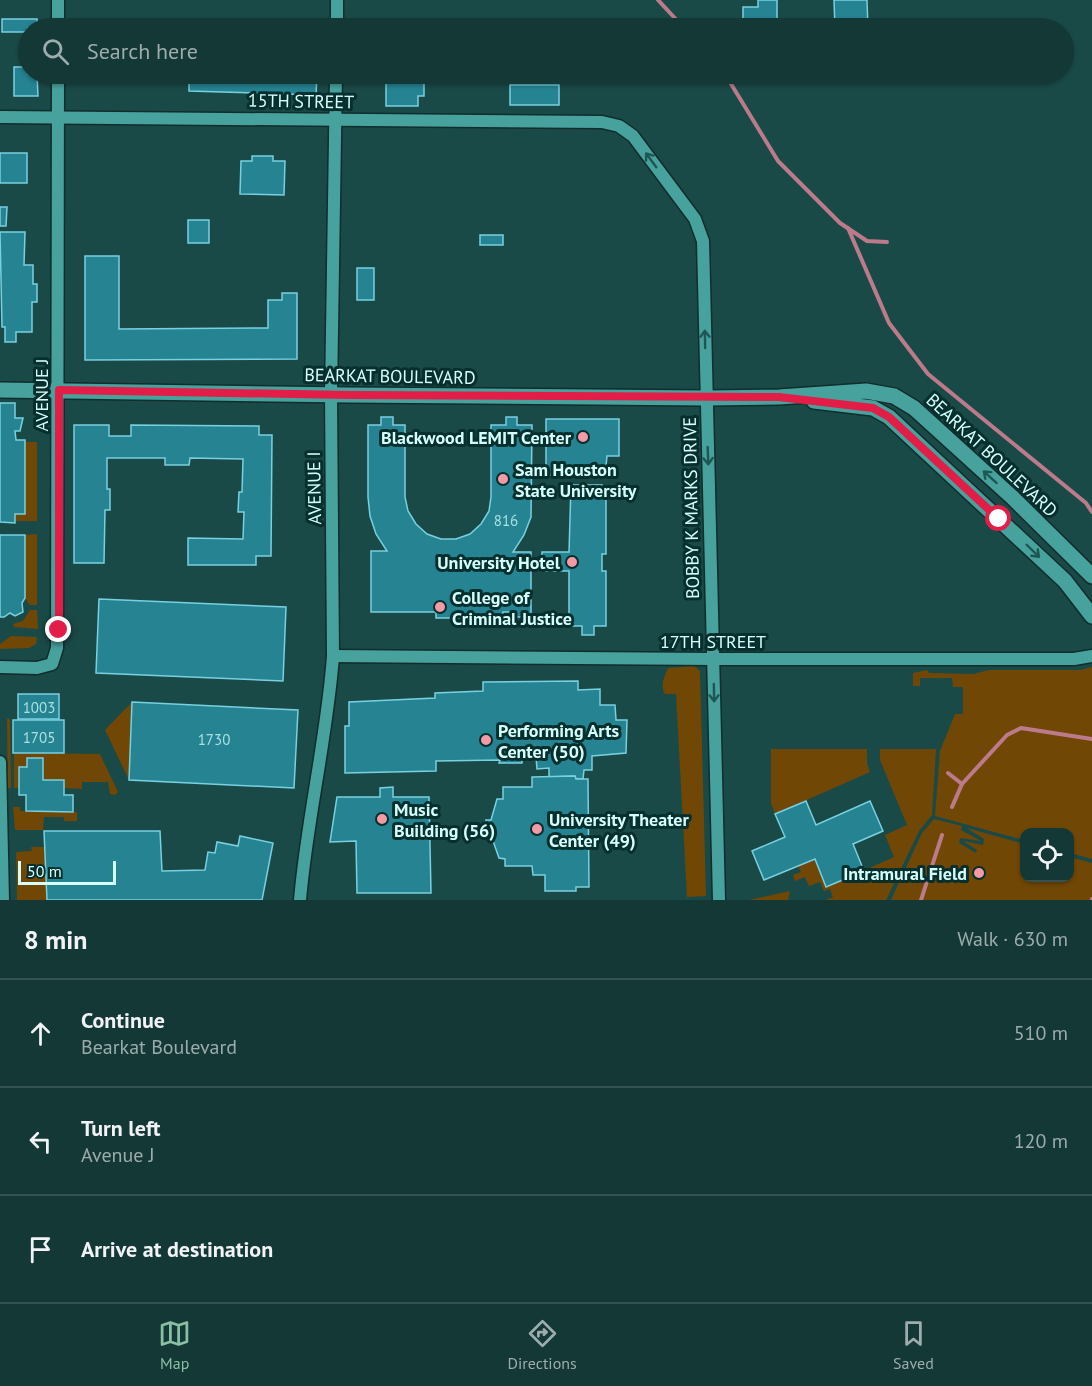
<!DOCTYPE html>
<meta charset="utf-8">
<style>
:root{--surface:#143836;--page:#214342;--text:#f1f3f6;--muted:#9dacad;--line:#335251;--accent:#8abfa5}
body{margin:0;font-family:"PT Sans",sans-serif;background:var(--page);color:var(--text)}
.controls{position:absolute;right:18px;bottom:18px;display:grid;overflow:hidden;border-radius:12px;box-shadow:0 2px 4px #0004}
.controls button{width:54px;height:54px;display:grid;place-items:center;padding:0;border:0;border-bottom:2px solid var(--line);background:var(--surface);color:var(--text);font:30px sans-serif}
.scale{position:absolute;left:18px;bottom:15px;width:98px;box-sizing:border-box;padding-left:6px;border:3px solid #d5fffc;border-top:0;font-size:16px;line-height:21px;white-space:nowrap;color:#d5fffc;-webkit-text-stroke:4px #062f2d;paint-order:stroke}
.stop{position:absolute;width:18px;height:18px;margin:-14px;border:4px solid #e11d48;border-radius:50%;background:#fff}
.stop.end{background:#e11d48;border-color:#fff;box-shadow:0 2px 6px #0008}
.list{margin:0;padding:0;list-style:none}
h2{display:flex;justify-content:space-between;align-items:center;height:78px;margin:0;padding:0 24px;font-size:26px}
h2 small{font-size:20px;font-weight:400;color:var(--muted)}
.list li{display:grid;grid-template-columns:39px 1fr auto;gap:18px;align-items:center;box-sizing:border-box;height:108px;padding:0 24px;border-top:2px solid var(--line)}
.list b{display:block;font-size:22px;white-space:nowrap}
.list p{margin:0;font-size:20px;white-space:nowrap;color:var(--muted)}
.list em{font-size:20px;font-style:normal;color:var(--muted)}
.icon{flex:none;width:33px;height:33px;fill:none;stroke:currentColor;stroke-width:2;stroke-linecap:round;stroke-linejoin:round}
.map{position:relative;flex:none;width:1092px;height:900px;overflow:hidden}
.search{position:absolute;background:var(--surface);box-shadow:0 2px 4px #0004;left:18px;right:18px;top:18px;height:66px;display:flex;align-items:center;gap:15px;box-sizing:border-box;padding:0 21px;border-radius:33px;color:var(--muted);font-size:22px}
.sheet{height:402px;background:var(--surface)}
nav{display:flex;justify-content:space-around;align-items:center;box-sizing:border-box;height:84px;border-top:2px solid var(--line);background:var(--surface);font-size:16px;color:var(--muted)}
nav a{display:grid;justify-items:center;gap:3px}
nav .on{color:var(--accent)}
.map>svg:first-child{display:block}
.green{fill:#714706}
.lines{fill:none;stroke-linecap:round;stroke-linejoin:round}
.stream{stroke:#bc7b8b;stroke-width:4}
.building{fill:#258392;stroke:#79d0e0;stroke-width:1.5}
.minor-casing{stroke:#112d2c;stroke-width:15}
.tertiary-casing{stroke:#112d2c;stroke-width:18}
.minor{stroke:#47a29d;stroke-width:12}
.tertiary{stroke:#47a29d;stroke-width:15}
.oneway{stroke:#1d5754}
.route{stroke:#e11d48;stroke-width:8}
.poi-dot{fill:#f49aa7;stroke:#062f2d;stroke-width:2}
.labels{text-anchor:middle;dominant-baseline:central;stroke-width:6;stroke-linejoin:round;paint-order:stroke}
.number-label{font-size:15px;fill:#a9e0e2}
.street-label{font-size:18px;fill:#d5fffc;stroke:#062f2d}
.poi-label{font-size:18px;font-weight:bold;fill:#d5fffc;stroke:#062f2d;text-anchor:start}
</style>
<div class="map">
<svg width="1092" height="900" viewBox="0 0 1092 900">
<rect width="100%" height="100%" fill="#1a4a48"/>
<g class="green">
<path d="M38,412H52L47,429H42Z"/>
<path d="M25,442H37V521H15Z"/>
<path d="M37,534V605H30L25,598V535Z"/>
<path d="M30,610H37L38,629L14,627L13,624L23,621Z"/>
<path d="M11,636L37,637L36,644L29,648L0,649V644Z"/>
<path d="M694,666L700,671L706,896L687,897L676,694H665C660,686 664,677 668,668Z"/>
<path d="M1092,667V859L1070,853V832H1024V840L935,816L940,751L955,714H963V687H953L952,678H920V686H913V673L927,670L929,673L973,674L989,670H1081Z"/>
<path d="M132,702L129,780L105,730Z"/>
<path d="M7,719H10L11,788H8Z"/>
<path d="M771,749H867V763L870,772L775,814L771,803Z"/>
<path d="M880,749H936L932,815L919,831L886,900H826L833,897L830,889L824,891L820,882L809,886L805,877L795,881L793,875L801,872L798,866L815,859L827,887L894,857L885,835L907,825L880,760Z"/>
<path d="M14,753L100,754L118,792L115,795L110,794L108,782H82V789L64,788V780H43V758H27V767L19,788H14Z"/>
<path d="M13,807H20V811L77,812V821H64V817H44L43,830H15Z"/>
<path d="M934,819L962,826L961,830L981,841L960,838L959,843L976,853L977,850L963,841L983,845L984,839L967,828L1024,844V878H1070V857L1092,863V900H891L922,833Z"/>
<path d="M31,847H45L47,900H17L16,852L32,851Z"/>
<path d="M790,891L788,900H749Z"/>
</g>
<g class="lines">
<g class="stream">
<path d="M658,0L684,28"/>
<path d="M725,74L778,161L840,223L867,241L887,242"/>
<path d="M848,228L889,323L928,374L1086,503L1092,512"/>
<path d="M948,773L962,784"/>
<path d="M952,807L962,784L1007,735L1021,728L1092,739"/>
<path d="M921,900L942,835"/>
<path d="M1092,900V899"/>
</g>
</g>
<g class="building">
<path d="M758,0H777V25H743V7H758Z"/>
<path d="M834,0H867L868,28H835Z"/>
<path d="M2,19H37V28H28V74H37L38,96H14V67H25V32H2Z"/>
<path d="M78,23L161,26V28H78Z"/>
<path d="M189,74H317L316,95L189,91Z"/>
<path d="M386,74H424V96H418V106H386Z"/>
<rect x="510" y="85" width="49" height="20"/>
<rect x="0" y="153" width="27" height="30"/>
<path d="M252,156H273V161H285L284,195L240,194L241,161H252Z"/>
<path d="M0,207H7L6,226H0Z"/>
<rect x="188" y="220" width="21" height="23"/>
<path d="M0,232H25L24,265H33V284H37V302H32V332H16V342H5V327H2Z"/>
<rect x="480" y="235" width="23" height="10"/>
<path d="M85,256H119V329L268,328V300H282V293H297V359L85,360Z"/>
<rect x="357" y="268" width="17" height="32"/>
<path d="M0,403H15V418H23L20,431H15L16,440H25V514H15V523L0,522Z"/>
<path d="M381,417H393V425H405V497L408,511L416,524L427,534L441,539H456L470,534L481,524L489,511L491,497V425H506V417H517V425H532L531,517L524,535L513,552H531V617H512V612H503V616H465V618H436V612H371V551H387L376,534L370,516L368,497V425H381Z"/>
<path d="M546,419H619V456H607L606,466H595V475H546Z"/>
<path d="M74,425H109V436H131V425L259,426V435H272L271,556H256V565H188V538L243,539L244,512H238L239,492H242L243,459L190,458L189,465H165V458H107V489H110V510H105L104,563H74Z"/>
<path d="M571,485H602V498H606V554H602V571H606V626H594V635H582V626H569V571H542V552H569Z"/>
<path d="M0,535H25V598L22,603L23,612L15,616L10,613L4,617H0Z"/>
<path d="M99,599L286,607L283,681L96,673Z"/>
<path d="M578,681V690L600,689V705H615L616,720H627L626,753L592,756V770H584L583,779H576L575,776L549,777V768L537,769L536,757L522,758V763H499L500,760L436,761V771L345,773V726H349V702L435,698V693L483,691V682Z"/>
<rect x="18" y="694" width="41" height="25"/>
<path d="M132,702L298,710L294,788L129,780Z"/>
<rect x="13" y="720" width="51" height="33"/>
<path d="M27,758H43V780H64V795H73V812L26,811V795H19V767H27Z"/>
<path d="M575,776L576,779H588L589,887H576V891H545V875H533L532,866H505V859L499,858L492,838H486V820H491L497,799H503V787H532V777Z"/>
<path d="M393,787V797H429L431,893H357L356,841L330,842L337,797H380V788Z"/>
<path d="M806,801L816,825L870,801L883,831L853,844L864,871L826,887L815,859L764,880L752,851L785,837L775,814Z"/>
<path d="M44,831H160L162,871L205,870L208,852L215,853L217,842L238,846L240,836L273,843L262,900H47Z"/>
</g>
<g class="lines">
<defs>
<g id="minor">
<path d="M58,0V28"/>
<path d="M337,28V0"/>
<path d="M0,117L602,122L619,126L633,136L695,219L703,241L719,900"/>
<path d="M333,656L714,659H1074L1092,656"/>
<path d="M0,667L37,668L52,664L57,648L58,74"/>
<path d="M0,762L3,900"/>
<path d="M300,900C307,818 327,738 333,656L331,395L336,74"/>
</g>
<g id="tertiary">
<path d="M0,390L349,395L707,398L779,397L866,391L894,396L914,408L1012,497L1092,576"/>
<path d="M814,401L873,408L889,417L1065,581L1092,616"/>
</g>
</defs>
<use href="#minor" class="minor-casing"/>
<use href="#tertiary" class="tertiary-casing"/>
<use href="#minor" class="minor"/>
<use href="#tertiary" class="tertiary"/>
</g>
<defs><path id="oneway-shaft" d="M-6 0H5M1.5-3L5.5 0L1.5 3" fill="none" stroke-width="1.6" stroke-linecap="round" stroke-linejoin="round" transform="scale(1.5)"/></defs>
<g class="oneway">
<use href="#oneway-shaft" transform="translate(651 160) rotate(-126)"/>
<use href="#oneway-shaft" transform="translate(705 339) rotate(-91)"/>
<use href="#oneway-shaft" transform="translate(708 456) rotate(88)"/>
<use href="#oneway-shaft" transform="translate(990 477) rotate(-138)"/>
<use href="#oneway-shaft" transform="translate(1033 551) rotate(44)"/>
<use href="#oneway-shaft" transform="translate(714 693) rotate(89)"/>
</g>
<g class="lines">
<path class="route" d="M59,630V390L349,395L779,397L873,408L889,417L999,519"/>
</g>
<g class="poi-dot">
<circle cx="583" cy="437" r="6"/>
<circle cx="503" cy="479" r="6"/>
<circle cx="572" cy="562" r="6"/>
<circle cx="440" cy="607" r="6"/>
<circle cx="486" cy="740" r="6"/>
<circle cx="382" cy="819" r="6"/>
<circle cx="537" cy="829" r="6"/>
<circle cx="979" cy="873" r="6"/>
</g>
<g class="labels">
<g class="number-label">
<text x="506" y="520">816</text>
<text x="39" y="707">1003</text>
<text x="39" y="737">1705</text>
<text x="214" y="739">1730</text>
</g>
<g class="street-label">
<text transform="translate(301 101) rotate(1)">15TH STREET</text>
<text transform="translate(390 376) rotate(1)">BEARKAT BOULEVARD</text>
<text transform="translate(41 395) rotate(-90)">AVENUE J</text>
<text transform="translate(992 455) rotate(43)">BEARKAT BOULEVARD</text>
<text transform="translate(314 488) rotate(-91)">AVENUE I</text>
<text transform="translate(691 508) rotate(-91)">BOBBY K MARKS DRIVE</text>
<text x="713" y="641">17TH STREET</text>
</g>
<g class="poi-label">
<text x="571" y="437" text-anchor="end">Blackwood LEMIT Center</text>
<text x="515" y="469">Sam Houston<tspan x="515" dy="21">State University</tspan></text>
<text x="560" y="562" text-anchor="end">University Hotel</text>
<text x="452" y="597">College of<tspan x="452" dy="21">Criminal Justice</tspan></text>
<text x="498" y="730">Performing Arts<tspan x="498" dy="21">Center (50)</tspan></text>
<text x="394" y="809">Music<tspan x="394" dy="21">Building (56)</tspan></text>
<text x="549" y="819">University Theater<tspan x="549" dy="21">Center (49)</tspan></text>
<text x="967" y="873" text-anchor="end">Intramural Field</text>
</g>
</g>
</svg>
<div class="controls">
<button><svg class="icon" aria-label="locate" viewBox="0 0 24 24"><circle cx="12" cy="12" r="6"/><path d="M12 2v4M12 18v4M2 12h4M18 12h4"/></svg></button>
</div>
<div class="scale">50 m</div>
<div class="stop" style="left:999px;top:519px"></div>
<div class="stop end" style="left:59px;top:630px"></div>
<div class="search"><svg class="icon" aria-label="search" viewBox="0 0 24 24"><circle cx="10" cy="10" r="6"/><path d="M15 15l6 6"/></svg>Search here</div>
</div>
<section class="sheet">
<h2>8 min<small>Walk · 630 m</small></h2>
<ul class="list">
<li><svg class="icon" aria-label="ahead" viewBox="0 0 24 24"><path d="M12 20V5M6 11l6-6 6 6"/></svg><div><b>Continue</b><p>Bearkat Boulevard</p></div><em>510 m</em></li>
<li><svg class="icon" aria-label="left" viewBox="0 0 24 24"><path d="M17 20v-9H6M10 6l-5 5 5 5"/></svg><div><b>Turn left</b><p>Avenue J</p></div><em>120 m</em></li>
<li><svg class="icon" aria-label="arrive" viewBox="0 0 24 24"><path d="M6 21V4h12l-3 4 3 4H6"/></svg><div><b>Arrive at destination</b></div></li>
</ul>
</section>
<nav>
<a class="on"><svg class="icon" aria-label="map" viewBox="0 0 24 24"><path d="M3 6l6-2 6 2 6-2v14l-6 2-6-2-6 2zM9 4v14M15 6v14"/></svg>Map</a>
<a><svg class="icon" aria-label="directions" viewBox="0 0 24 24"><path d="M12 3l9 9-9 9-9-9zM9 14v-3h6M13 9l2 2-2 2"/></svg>Directions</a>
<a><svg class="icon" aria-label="saved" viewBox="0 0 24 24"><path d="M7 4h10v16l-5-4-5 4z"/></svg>Saved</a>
</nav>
